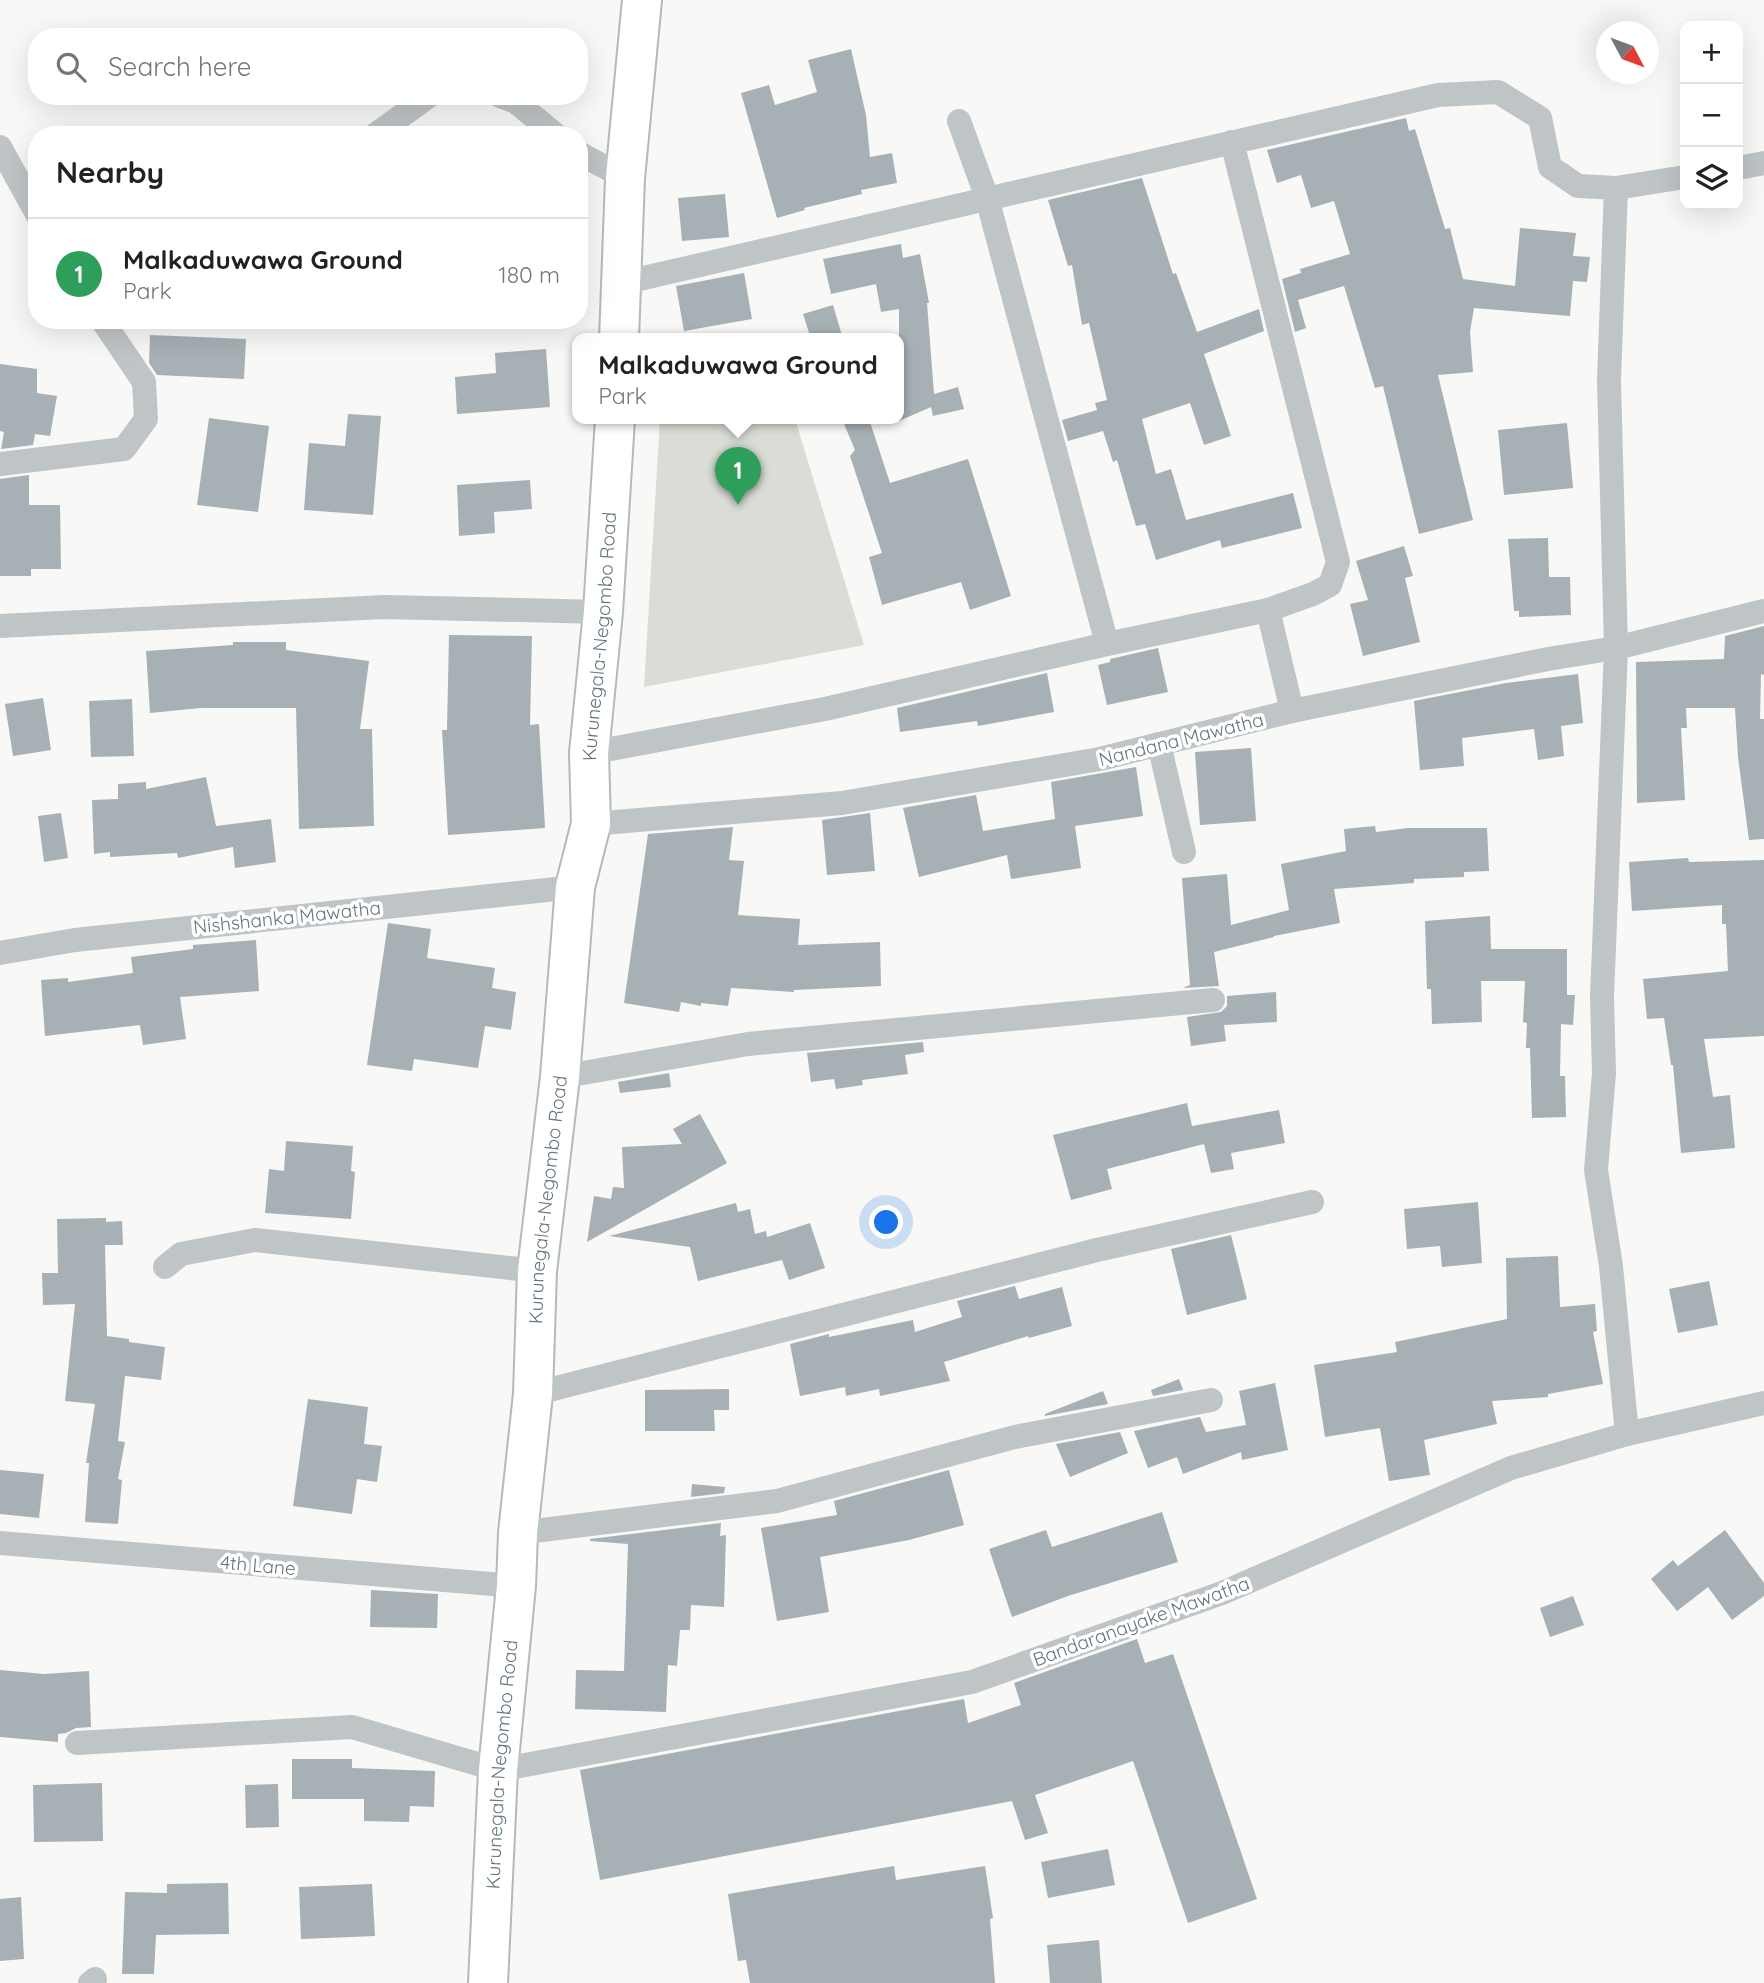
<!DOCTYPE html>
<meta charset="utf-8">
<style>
:root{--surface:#fff;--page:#f6f6f6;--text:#222;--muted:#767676;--line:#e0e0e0;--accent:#2563eb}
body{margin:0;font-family:Quicksand,sans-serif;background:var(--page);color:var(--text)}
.controls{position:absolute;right:21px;top:21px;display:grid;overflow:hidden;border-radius:14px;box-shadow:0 7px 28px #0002}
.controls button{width:63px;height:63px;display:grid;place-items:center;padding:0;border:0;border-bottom:2px solid var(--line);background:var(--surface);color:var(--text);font:35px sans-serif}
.compass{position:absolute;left:1596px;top:21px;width:63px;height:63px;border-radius:50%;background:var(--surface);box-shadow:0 7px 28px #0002;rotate:131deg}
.you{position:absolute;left:887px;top:1223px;width:24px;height:24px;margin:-18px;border:5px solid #fff;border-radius:50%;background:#1a73e8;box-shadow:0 0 0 10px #1a73e833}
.badge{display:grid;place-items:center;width:46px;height:46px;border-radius:50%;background:var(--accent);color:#fff;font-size:23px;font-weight:700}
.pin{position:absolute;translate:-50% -58px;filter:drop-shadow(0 2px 4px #0008)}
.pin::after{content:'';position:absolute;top:37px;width:24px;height:21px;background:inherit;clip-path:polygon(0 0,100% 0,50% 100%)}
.popup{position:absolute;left:572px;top:333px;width:332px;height:91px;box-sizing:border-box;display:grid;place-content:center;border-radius:14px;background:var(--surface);filter:drop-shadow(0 2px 5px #0005);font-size:23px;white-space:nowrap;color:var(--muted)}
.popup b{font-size:26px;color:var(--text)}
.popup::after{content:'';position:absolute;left:50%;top:100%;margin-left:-14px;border:14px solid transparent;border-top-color:var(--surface)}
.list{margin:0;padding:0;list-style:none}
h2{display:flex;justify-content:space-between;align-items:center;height:91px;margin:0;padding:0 28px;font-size:30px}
h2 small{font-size:23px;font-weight:400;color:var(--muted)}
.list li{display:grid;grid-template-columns:46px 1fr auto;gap:21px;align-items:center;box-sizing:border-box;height:112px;padding:0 28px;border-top:2px solid var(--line)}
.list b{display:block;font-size:26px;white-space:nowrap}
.list p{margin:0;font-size:23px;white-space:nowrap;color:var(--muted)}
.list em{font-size:23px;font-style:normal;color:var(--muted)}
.icon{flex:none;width:38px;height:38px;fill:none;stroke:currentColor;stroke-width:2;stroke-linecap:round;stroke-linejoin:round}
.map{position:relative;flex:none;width:1764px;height:1983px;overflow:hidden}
.search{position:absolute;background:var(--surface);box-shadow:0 7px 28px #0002;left:28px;top:28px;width:560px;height:77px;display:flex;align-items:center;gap:18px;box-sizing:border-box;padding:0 24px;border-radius:28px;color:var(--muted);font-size:26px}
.panel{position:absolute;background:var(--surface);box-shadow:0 7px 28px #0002;left:28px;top:126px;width:560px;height:203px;border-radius:28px}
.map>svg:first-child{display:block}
.green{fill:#d9ddd5}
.building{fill:#a7b0b5}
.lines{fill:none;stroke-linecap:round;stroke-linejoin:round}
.primary-casing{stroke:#b3b9bc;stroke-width:42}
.street{stroke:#bfc4c7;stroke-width:24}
.primary{stroke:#fff;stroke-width:38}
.labels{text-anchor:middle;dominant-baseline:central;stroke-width:7;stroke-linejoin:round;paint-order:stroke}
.street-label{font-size:19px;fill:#65767f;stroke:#fff}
</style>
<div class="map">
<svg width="1764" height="1983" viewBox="0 0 1764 1983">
<rect width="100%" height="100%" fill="#f8f8f6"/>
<path class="green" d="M660,419H795L864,645L644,687Z"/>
<g class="building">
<path d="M851,49L866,115L870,157L892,153L897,183L861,190L862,194L804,208L805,210L777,218L741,93L769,85L775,105L817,92L808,60Z"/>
<path d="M1406,118L1409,131L1415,129L1445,229L1450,228L1463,279L1515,286L1520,228L1576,233L1573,256L1590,257L1587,282L1573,281L1570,316L1474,308L1470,332L1473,372L1438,375L1473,520L1419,534L1383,386L1375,388L1344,286L1298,300L1306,328L1295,332L1282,279L1301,273L1300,269L1350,254L1334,201L1311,208L1301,175L1277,183L1267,150Z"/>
<path d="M1142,178L1173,274L1176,273L1197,332L1259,309L1264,331L1204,354L1231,436L1204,445L1190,403L1142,419L1156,474L1171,469L1186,520L1293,493L1302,528L1222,548L1220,540L1156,560L1145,524L1136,526L1117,460L1113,462L1103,431L1068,441L1062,420L1097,410L1095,403L1107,400L1089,323L1082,325L1072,265L1068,266L1048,200Z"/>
<path d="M725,194L729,237L682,241L678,198Z"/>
<path d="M901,244L903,258L920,254L929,303H927L934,394L958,387L964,409L933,416L931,407L899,421V309L881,312L876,284L831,294L823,259Z"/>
<path d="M744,273L752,319L684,331L676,286Z"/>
<path d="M833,305L843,339H811L803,314Z"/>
<path d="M150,335L246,339L244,379L157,375L149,363Z"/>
<path d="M546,349L550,407L457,414L455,377L496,373L495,353Z"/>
<path d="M0,364L37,369V393L57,396L50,436L35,434L33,445L1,449L4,432L0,431Z"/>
<path d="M348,414L381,416L373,515L304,510L309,443L345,446Z"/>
<path d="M209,418L269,426L258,512L197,505Z"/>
<path d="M842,419H869L890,483L968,459L1011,596L970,610L961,582L882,605L869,557L882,553L850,456L855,450Z"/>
<path d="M1567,423L1573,488L1504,495L1498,430Z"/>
<path d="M29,475V505H60L61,569H31V576H0V479Z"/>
<path d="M530,480L532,509L494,512L495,533L459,536L457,485Z"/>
<path d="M1548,538L1549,577H1570L1571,615L1519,617V611H1514L1508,539Z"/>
<path d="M1404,546L1413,576L1405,578L1420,642L1363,656L1350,604L1368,600L1356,561Z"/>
<path d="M1764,626V675L1761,674L1760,719H1764V839L1749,840L1738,757L1735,708H1686L1687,728H1681L1685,800L1637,803L1636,662L1724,659L1725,636Z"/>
<path d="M449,635L532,636L530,725L539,724L545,828L448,835L442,730H447Z"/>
<path d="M233,642H286V650L369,661L360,729H372L374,826L299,829L296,708H201L150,713L146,651L233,645Z"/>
<path d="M1158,648L1168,692L1107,705L1098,665L1110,662V659Z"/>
<path d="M1047,673L1054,712L978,726L977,721L900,732L897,708Z"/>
<path d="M1578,674L1583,723L1561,726L1564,756L1538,760L1534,729L1462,738L1464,766L1420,770L1414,701L1506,683Z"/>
<path d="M43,698L51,750L13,756L5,704Z"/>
<path d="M132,699L134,756L91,757L89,701Z"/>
<path d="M1251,748L1256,821L1200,825L1195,752Z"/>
<path d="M1136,767L1143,816L1075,826L1081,868L1011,879L1007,855L919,877L903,808L976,795L983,831L1055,819L1051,782Z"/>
<path d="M206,777L216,826L271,819L276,862L235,868L233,847L178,858L177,853L110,857V852L94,854L92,800L118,799V784L146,782V789Z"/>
<path d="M61,813L68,858L44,862L38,816Z"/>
<path d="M870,813L875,871L827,875L822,820Z"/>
<path d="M1375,826L1376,832L1408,828H1487L1489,871L1464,872V877L1414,879V883L1334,889L1340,923L1274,936V937L1214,952L1219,986L1183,988L1190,985L1182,878L1227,874L1231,925L1289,910L1281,864L1346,851L1344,829Z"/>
<path d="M733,827L729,860L744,861L738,915L800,919L798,945L880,942L881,986L794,990V992L731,988L728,1006L701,1003V1006L681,1002L679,1012L624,1003L648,834Z"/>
<path d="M1688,858L1689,862L1764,860V1036L1704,1039L1713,1097L1730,1095L1735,1148L1681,1153L1673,1065H1671L1664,1018L1647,1019L1643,979L1728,971L1726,924H1722V905L1632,911L1629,862Z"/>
<path d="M1490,916L1491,949H1567V995H1575L1573,1025L1561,1024L1560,1076H1565L1566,1117L1532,1118L1530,1048H1526L1527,1023L1523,1022L1525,981H1481L1482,1022L1432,1024L1431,989H1427L1425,921Z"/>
<path d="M388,923L431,929L427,958L495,968L492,988L516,992L511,1030L485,1026L478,1068L414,1059L412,1071L367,1065Z"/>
<path d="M256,940L259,991L180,997L186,1039L143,1045L140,1025L45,1036L41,980L68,978V982L133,973L131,957L193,949V945Z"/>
<path d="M1276,992L1277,1022L1224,1025L1226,1041L1191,1046L1187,1017L1221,1012L1227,1006V996Z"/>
<path d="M923,1042L924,1052L905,1055L908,1074L862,1080L863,1085L836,1089L834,1079L811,1082L807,1053Z"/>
<path d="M669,1073L671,1087L620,1093L618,1082Z"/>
<path d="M1187,1103L1192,1126L1279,1110L1285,1143L1231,1153L1234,1169L1211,1173L1204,1144L1107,1169L1112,1189L1071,1200L1053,1135Z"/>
<path d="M700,1114L727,1163L587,1242L594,1196L611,1199L613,1187L624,1188L622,1147L682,1144L673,1129Z"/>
<path d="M286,1141L353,1146L351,1171L355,1172L351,1219L265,1213L269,1169L284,1171Z"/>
<path d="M1478,1202L1482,1263L1442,1267L1440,1246L1407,1249L1404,1209Z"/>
<path d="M736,1203L738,1212L750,1209L755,1234L766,1231L767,1237L810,1223L825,1268L789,1280L782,1260L698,1281L690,1247L609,1236Z"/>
<path d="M106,1218V1222L122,1221L123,1245H105L107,1336L129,1339V1342L165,1347L161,1380L125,1376L118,1441L125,1442L118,1479L122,1480L118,1524L85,1522L89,1463H86L95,1404L65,1401L75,1304L43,1305L42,1273H58L57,1219Z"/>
<path d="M1231,1235L1247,1299L1187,1315L1171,1249Z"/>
<path d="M1558,1256L1560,1307L1595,1304L1597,1331L1593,1332L1603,1384L1548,1394V1397L1492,1401L1497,1424L1424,1440L1430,1475L1389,1481L1380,1428L1325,1437L1314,1365L1397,1352L1395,1342L1507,1319L1506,1258Z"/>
<path d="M1709,1281L1718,1325L1678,1333L1669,1289Z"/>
<path d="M1015,1286L1019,1299L1062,1287L1072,1326L1029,1338L1028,1336L944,1362L950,1381L880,1396L879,1389L846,1396L845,1387L800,1396L790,1344L829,1334V1337L913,1320L915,1332L962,1317L957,1301Z"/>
<path d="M1179,1379L1183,1390L1153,1396L1151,1390Z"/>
<path d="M1275,1383L1288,1450L1242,1460L1241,1452L1183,1474L1177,1457L1148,1468L1134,1431L1200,1417L1206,1432L1246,1425L1239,1391Z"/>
<path d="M729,1389V1410H714L715,1431H645V1390Z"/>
<path d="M1103,1391L1108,1404L1045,1416V1414Z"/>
<path d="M308,1399L368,1407L364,1444L382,1446L377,1482L357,1479L352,1514L293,1506Z"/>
<path d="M1120,1432L1128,1453L1070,1477L1056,1444Z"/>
<path d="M0,1470L44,1474L39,1518L0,1514Z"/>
<path d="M949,1470L964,1525L909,1540L820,1557L829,1612L777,1621L761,1528L837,1515L834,1501Z"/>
<path d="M692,1484L725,1487L724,1493L691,1497Z"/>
<path d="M1162,1512L1178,1562L1068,1596L1012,1617L989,1549L1046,1530L1052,1547Z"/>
<path d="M721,1523L720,1536L726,1535L724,1607L691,1605L690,1630H680L677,1666L668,1665L666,1712L575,1709L576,1670L624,1671L628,1544L590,1541V1539Z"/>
<path d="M1725,1530L1764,1583V1596L1732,1620L1708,1587L1677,1611L1651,1579L1673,1560L1678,1566Z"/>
<path d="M371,1590L438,1594L437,1628L370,1627Z"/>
<path d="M1573,1596L1584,1625L1550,1637L1540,1608Z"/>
<path d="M1137,1639L1145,1663L1173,1654L1257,1899L1188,1923L1133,1761L1035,1795L1048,1833L1025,1840L1012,1801L600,1880L580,1770L964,1699L968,1723L1021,1705L1014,1683Z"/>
<path d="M0,1670L44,1674L89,1671L91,1727L76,1728L66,1733L58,1734V1742L0,1737Z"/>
<path d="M292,1759H352V1768L435,1771L434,1807L410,1806L409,1822L364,1821V1799H292Z"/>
<path d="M102,1783L103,1841L34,1842L33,1785Z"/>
<path d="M278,1784L279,1827L246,1828L245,1785Z"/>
<path d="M1108,1849L1115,1885L1048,1898L1041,1862Z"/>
<path d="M894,1866L896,1880L985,1866L993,1918L990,1919L995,1983H750L746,1960L738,1961L728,1894Z"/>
<path d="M228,1883L229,1934L156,1935L154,1974H122L125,1892L167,1893V1884Z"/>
<path d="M372,1884L375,1936L301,1939L299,1887Z"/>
<path d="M21,1897L24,1959L0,1961V1899Z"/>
<path d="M1099,1940L1102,1983H1050L1047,1945Z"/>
</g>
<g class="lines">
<defs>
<g id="primary">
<path d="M619,339L625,178L642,0"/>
<path id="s1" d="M488,1983L498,1770L516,1586L518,1533L533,1394L537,1271L560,1077L575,887L591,824L589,753L603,612L615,419"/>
</g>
</defs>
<use href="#primary" class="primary-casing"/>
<g class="street">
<path d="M500,96L516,102L556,135"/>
<path d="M959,121L987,198L1107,644"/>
<path d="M375,135L429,96"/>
<path d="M0,147L37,214"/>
<path d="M579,153L625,178"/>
<path d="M1738,168L1764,163"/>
<path d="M1616,188L1685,177"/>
<path d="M622,283L1438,95L1498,92L1540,118L1550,167L1578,186L1616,188L1609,380L1616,648L1602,997L1604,1073L1596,1170L1611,1266L1627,1434"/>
<path d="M0,464L124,449L146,419L144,382L102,320"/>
<path d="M1268,610L1292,711"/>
<path d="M0,626L384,607L603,612"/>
<path d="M1159,744L1184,852"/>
<path d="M589,753L825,709L1107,644L1268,610L1313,594L1330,585L1338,562L1232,142"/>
<path d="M591,824L842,803L1100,759L1292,711L1548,659L1616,648L1764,611"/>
<path d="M0,953L75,940L575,887"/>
<path d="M560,1077L748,1044L1213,1000"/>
<path d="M165,1267L181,1254L255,1240L537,1271"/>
<path d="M533,1394L1097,1250L1312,1202"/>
<path d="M518,1533L777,1501L1015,1437L1211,1400"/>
<path d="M0,1543L516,1586"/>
<path d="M77,1743L352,1727L498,1770L972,1682L1222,1593L1511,1468L1627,1434L1764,1403"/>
<path d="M90,1983L95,1979"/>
</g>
<use href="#primary" class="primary"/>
</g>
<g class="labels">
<g class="street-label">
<text stroke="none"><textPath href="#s1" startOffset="1353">Kurunegala-Negombo Road</textPath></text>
<text transform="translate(1181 739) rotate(-14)">Nandana Mawatha</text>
<text transform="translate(287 917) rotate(-6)">Nishshanka Mawatha</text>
<text stroke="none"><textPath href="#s1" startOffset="786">Kurunegala-Negombo Road</textPath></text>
<text transform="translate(258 1565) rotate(5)">4th Lane</text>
<text transform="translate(1141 1621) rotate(-20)">Bandaranayake Mawatha</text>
<text stroke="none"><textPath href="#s1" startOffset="219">Kurunegala-Negombo Road</textPath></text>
</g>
</g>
</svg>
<div class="controls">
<button>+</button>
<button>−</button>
<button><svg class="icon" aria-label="layers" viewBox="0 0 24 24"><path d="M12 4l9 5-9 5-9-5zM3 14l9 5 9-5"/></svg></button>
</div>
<svg class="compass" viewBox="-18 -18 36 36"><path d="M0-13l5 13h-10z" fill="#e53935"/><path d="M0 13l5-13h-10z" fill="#767676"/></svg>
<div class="you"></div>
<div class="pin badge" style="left:738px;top:505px;background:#2e9e5b">1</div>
<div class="popup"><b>Malkaduwawa Ground</b>Park</div>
<div class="search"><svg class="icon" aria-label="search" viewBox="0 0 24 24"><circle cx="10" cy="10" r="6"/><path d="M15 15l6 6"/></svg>Search here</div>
<section class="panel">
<h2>Nearby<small></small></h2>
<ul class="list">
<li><span class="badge" style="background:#2e9e5b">1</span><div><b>Malkaduwawa Ground</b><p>Park</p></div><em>180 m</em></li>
</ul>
</section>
</div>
